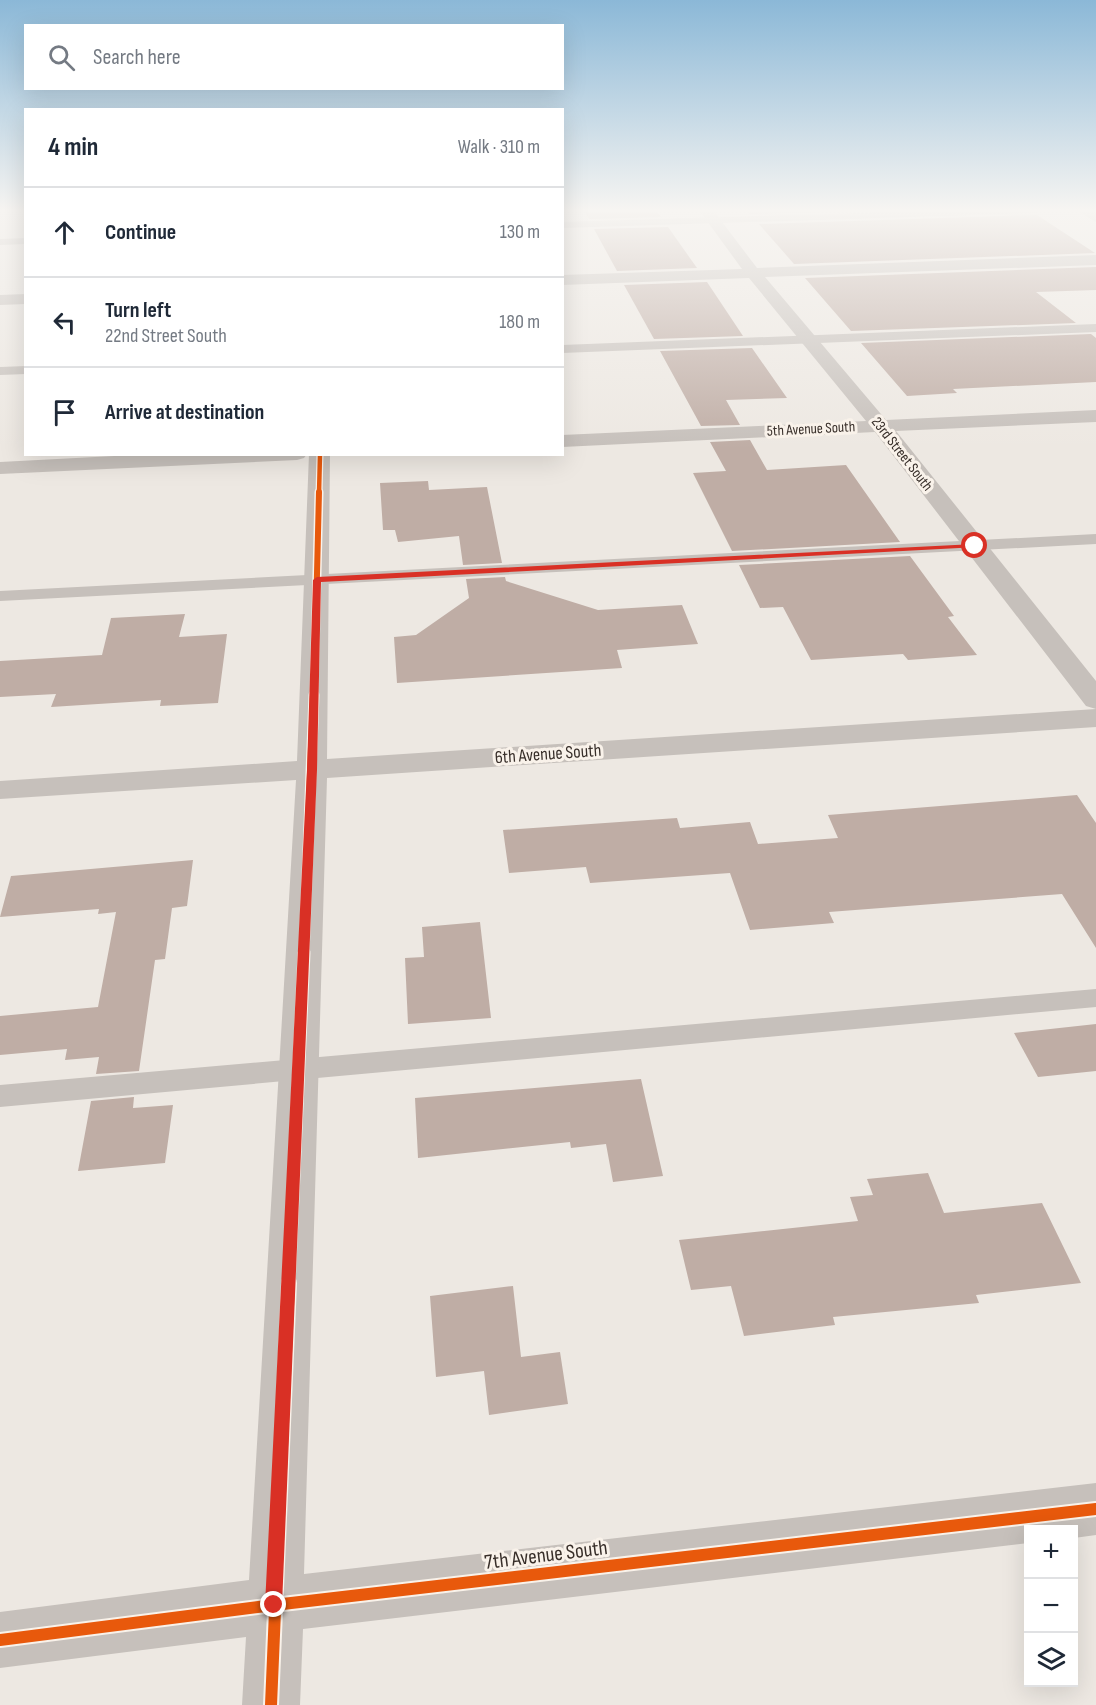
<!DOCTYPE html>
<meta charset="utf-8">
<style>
:root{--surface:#fff;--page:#f6f6f7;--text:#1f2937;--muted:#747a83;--line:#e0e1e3}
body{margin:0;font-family:"Sofia Sans Condensed",sans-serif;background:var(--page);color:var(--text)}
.controls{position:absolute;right:18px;bottom:18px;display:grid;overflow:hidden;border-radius:0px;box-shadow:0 6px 24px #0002}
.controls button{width:54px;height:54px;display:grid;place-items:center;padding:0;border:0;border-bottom:2px solid var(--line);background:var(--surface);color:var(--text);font:30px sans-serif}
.stop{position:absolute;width:18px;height:18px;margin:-14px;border:4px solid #d93025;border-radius:50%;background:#fff}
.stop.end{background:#d93025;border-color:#fff;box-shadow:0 2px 6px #0008}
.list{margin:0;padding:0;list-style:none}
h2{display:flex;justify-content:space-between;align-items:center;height:78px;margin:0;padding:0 24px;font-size:26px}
h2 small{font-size:20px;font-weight:400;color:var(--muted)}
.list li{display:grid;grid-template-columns:39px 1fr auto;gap:18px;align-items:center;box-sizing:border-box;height:90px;padding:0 24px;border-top:2px solid var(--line)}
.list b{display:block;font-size:22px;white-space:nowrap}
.list p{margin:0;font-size:20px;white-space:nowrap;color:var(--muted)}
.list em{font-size:20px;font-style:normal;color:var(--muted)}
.icon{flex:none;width:33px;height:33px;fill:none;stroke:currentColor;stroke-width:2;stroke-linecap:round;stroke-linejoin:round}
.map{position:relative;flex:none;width:1096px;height:1705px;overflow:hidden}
.search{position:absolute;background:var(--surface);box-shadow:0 6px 24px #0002;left:24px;top:24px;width:540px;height:66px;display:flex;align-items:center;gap:15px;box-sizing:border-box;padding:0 21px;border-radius:0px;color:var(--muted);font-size:22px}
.panel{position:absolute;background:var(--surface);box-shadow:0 6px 24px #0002;left:24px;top:108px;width:540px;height:348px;border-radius:0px}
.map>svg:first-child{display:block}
.building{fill:#bfada5}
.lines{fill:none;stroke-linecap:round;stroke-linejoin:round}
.lane{fill:#c6c0bb;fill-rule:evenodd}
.street{fill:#c6c0bb;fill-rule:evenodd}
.cycleway-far4-casing{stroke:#f9f2ea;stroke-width:7}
.cycleway-far3-casing{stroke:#f9f2ea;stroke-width:9}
.cycleway-far2-casing{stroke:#f9f2ea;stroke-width:11}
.cycleway-far1-casing{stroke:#f9f2ea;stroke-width:13}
.cycleway-casing{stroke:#f9f2ea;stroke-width:16}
.cycleway-far4{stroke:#e8590c;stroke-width:4.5}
.cycleway-far3{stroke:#e8590c;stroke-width:6}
.cycleway-far2{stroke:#e8590c;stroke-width:8}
.cycleway-far1{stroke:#e8590c;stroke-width:9}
.cycleway{stroke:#e8590c;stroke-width:12}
.route{fill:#d93025}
.labels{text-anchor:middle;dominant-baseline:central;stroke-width:6;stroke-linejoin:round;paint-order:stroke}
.far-street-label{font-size:15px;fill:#372e29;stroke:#f9f2ea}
.street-label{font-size:18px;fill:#372e29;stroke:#f9f2ea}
.near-street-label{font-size:21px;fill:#372e29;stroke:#f9f2ea}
</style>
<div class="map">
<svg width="1096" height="1705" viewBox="0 0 1096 1705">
<rect width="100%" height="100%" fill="#ede8e2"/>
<g class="building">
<path d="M584,210H656L661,217L589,219Z"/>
<path d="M746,210H892L750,214Z"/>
<path d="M1037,215L1095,253L794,264L759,224Z"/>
<path d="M668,227L697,268L617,271L594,229Z"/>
<path d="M1096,267V290L1036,292L1076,323L851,331L805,278Z"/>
<path d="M707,282L743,336L654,339L624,285Z"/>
<path d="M1091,334L1096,338V382L953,389L957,393L907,396L861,343Z"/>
<path d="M752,348L787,398L726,400L740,425L701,426L660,351Z"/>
<path d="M750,440L767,470L846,465L900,542L732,551L693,473L726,471L710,442Z"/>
<path d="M428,481L429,490L487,487L502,563L463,565L459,536L398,542L395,530H383L380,483Z"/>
<path d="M910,556L954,616L948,617L977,655L908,660L903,654L811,660L783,607L760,608L739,565Z"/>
<path d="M505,577L506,581L598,610L682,605L698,644L617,650L622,668L397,683L394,637L416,635L469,598L466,579Z"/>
<path d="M185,614L179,637L227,634L218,703L160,706L161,700L51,707L56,694L0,697V661L102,655L111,618Z"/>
<path d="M1077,795L1096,823V948L1062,894L829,912L834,923L750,930L730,873L590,883L586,867L509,873L503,830L677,818L680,828L750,822L758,844L838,838L828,815Z"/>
<path d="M193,860L187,906L172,908L165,959L155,960L139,1071L96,1074L99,1057L65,1060L67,1049L0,1055V1016L98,1007L116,912L98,914L99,909L0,917L11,876Z"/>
<path d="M480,922L491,1018L408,1024L405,958L424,957L422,927Z"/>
<path d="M1096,1024V1071L1038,1077L1014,1033Z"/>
<path d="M641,1079L663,1176L613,1182L606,1144L571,1148L570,1142L418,1158L415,1098Z"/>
<path d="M134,1097L133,1108L173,1105L165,1163L78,1171L91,1101Z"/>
<path d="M928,1173L944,1213L1042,1203L1081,1283L976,1295L979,1303L833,1317L835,1325L744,1336L731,1286L691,1290L679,1240L858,1221L850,1197L873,1195L867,1179Z"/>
<path d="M513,1286L521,1357L560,1352L568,1404L489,1415L484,1371L436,1377L430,1296Z"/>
</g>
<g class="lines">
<g class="lane">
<path d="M957,210H1042L1037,213L562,228V222Z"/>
<path d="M26,238V244L0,245V239Z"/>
<path d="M1096,324V332L562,353V345Z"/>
<path d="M26,366V374L0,375V367Z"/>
<path d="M1096,534V544L0,601V591Z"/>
<path d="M1096,989V1007L0,1107V1085Z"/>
</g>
<g class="street">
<path d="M699,210H713L757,268L1096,255V265L765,277L886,420L1096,410V422L896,431L1096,681V709L1086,706L875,432L562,447V435L866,421L749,278L562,285V275L742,269Z"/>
<path d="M1076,210H1092L1096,212V222Z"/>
<path d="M26,294V304L0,305V295Z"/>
<path d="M152,454H307L304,458L297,460L0,474V462Z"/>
<path d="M309,454H330L327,759L1096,709V727L327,778L304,1574L1096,1483V1535L1074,1538V1530H1028V1543L303,1629L300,1705H242L246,1637L0,1668V1612L249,1580L296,780L0,799V781L297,761Z"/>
</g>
<defs>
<path id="cycleway-far4" d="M319,494L320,454"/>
<path id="cycleway-far3" d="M314,696L319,492"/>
<path id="cycleway-far2" d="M304,955L314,695"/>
<path id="cycleway-far1" d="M289,1285L304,953"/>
<g id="cycleway">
<path d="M0,1640L274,1605L1096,1509"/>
<path d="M271,1705L289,1283"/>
</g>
</defs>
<use href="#cycleway-far4" class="cycleway-far4-casing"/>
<use href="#cycleway-far3" class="cycleway-far3-casing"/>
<use href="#cycleway-far2" class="cycleway-far2-casing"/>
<use href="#cycleway-far1" class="cycleway-far1-casing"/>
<use href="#cycleway" class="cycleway-casing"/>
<use href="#cycleway-far4" class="cycleway-far4"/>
<use href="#cycleway-far3" class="cycleway-far3"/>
<use href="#cycleway-far2" class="cycleway-far2"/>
<use href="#cycleway-far1" class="cycleway-far1"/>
<use href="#cycleway" class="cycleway"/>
</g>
<linearGradient id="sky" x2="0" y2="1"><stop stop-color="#8bb8d7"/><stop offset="0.47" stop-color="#f7f5f2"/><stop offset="1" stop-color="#f7f5f2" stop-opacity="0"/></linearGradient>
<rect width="1096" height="448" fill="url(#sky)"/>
<path class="route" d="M975,544L978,547L321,582L317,770L282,1605L279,1611L274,1613L268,1611L265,1605L307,770L313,580L317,577Z"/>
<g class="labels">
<g class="far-street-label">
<text transform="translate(811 429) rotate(-3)">5th Avenue South</text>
<text transform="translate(902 454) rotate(52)">23rd Street South</text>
</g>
<g class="street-label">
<text transform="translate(548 754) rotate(-4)">6th Avenue South</text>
</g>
<g class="near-street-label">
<text transform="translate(546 1555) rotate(-7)">7th Avenue South</text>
</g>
</g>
</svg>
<div class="controls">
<button>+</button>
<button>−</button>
<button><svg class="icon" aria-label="layers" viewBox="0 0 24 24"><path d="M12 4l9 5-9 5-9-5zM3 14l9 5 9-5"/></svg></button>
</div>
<div class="stop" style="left:975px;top:546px"></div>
<div class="stop end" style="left:274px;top:1605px"></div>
<div class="search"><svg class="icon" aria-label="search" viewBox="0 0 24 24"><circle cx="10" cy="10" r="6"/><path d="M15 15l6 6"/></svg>Search here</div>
<section class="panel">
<h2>4 min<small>Walk · 310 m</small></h2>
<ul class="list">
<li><svg class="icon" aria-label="ahead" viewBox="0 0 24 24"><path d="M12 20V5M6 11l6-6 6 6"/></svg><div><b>Continue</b></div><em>130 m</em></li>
<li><svg class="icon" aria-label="left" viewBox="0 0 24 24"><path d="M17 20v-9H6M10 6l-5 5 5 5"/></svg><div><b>Turn left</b><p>22nd Street South</p></div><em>180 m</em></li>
<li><svg class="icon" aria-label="arrive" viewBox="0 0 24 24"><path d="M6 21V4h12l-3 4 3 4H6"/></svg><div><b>Arrive at destination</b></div></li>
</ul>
</section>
</div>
